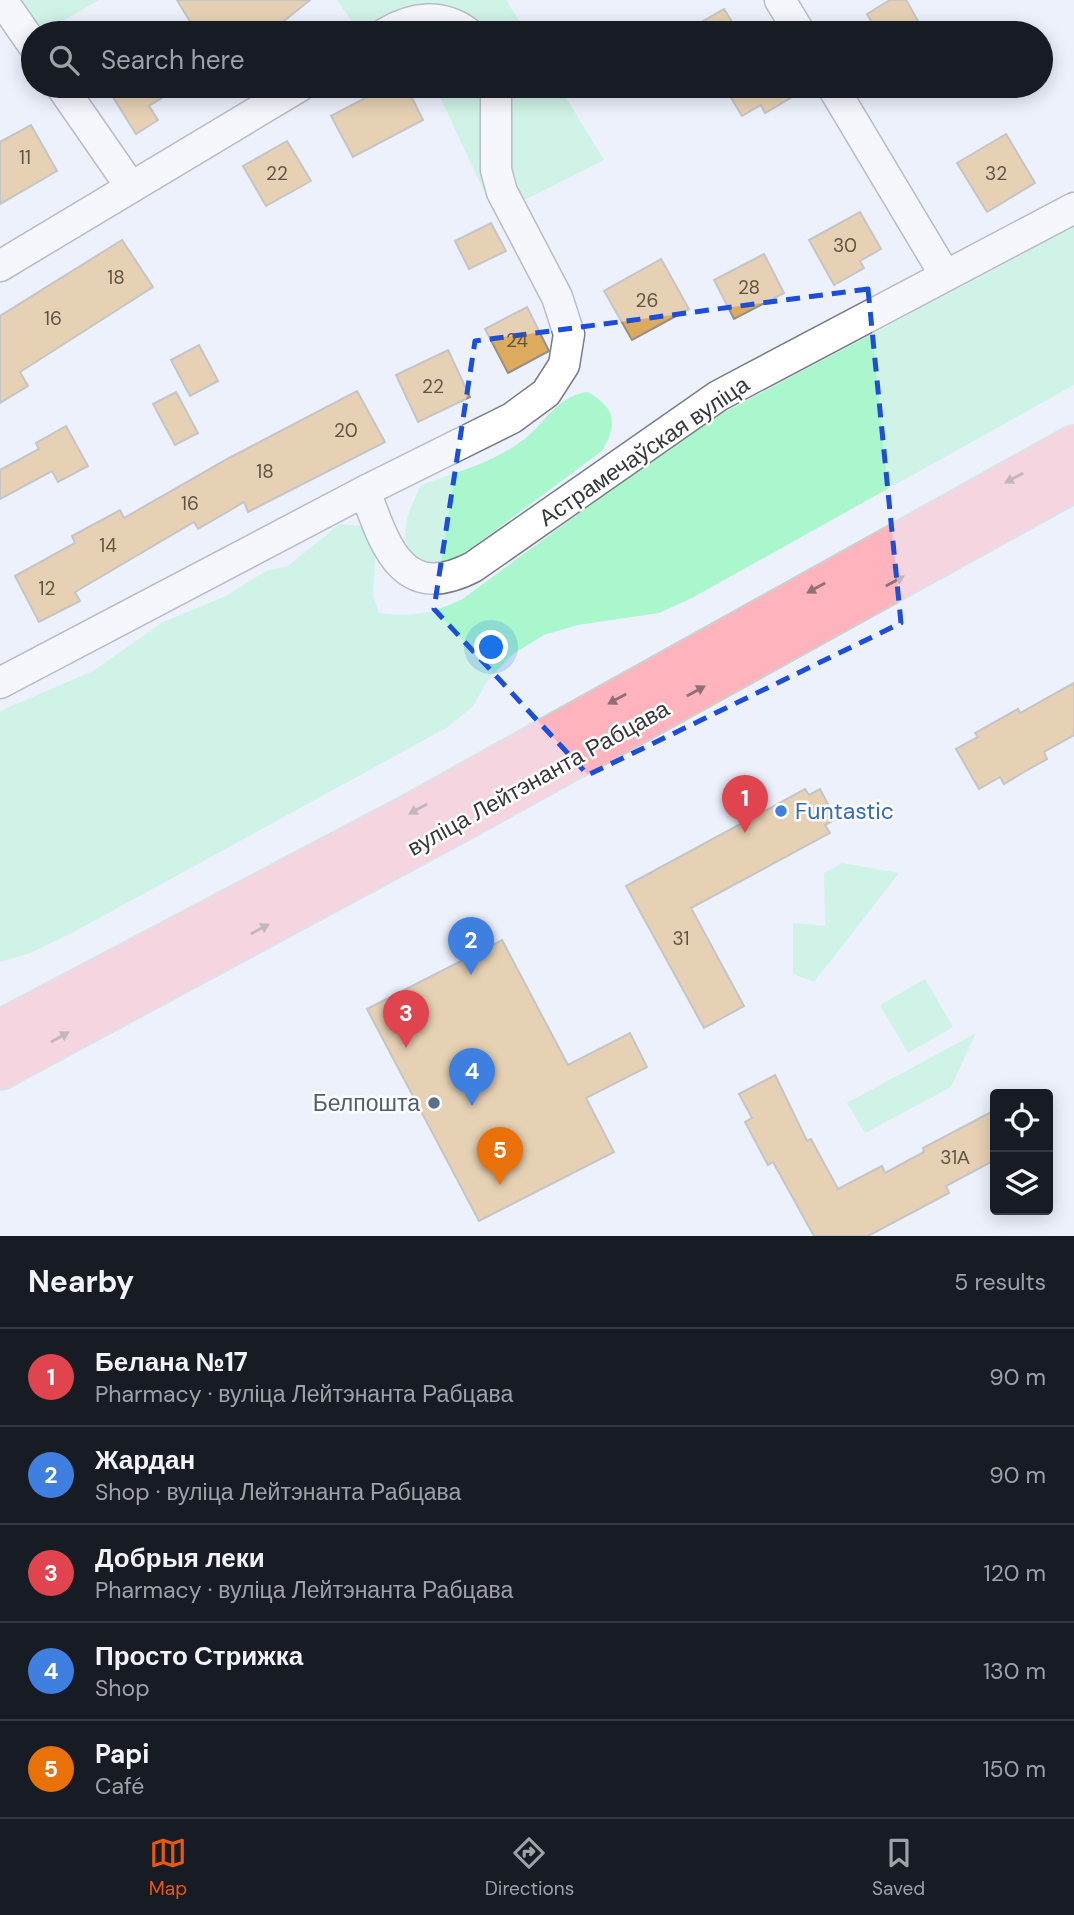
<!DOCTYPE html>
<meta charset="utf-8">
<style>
:root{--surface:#171b24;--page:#20242c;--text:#f1f3f6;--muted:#9ea1a6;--line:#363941;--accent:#ea580c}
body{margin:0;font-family:"DM Sans",sans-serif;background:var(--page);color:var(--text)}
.controls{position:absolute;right:21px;bottom:21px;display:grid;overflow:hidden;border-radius:7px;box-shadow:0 4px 18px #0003}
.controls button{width:63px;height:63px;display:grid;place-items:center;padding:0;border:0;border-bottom:2px solid var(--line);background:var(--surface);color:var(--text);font:35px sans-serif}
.you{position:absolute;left:492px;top:648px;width:24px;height:24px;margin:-18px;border:5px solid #fff;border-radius:50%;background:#1a73e8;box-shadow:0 0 0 10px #1a73e833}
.badge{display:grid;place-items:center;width:46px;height:46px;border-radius:50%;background:var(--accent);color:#fff;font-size:23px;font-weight:700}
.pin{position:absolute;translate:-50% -58px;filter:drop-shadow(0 2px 4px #0008)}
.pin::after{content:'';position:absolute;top:37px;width:24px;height:21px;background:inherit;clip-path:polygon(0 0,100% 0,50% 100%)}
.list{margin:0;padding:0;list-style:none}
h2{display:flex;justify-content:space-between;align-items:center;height:91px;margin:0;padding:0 28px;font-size:30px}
h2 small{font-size:23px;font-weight:400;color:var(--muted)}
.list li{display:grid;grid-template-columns:46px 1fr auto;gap:21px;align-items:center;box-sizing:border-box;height:98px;padding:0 28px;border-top:2px solid var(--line)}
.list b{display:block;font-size:26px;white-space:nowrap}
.list p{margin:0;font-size:23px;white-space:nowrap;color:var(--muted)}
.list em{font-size:23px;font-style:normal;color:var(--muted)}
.icon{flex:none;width:38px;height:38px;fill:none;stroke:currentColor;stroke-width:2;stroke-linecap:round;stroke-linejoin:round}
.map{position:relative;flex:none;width:1074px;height:1236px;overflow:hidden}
.search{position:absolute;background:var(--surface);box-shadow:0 4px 18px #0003;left:21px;right:21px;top:21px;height:77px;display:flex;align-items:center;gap:18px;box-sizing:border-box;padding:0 24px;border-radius:38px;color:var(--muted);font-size:26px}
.sheet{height:581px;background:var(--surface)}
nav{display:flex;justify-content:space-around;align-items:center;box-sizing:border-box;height:98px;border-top:2px solid var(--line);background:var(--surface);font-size:19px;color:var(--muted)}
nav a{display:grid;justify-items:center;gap:4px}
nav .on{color:var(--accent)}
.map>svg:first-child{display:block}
.green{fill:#aaf7cd}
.building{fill:#ddab5e;stroke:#968f86;stroke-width:2}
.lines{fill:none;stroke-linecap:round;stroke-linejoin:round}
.minor-casing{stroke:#797d87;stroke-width:33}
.highway-casing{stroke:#cfcfd0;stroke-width:42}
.minor{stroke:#fff;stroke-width:30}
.highway{stroke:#feb3bd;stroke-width:38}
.oneway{fill:#906f76}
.marked{fill:none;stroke:#1d4ed8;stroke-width:5;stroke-dasharray:14 9;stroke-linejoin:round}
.shop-dot{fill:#3f7fe0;stroke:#fff;stroke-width:2.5}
.service-dot{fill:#5c6f8a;stroke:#fff;stroke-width:2.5}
.labels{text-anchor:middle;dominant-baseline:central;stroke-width:5;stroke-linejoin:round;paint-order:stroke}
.number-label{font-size:19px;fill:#605544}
.street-label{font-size:23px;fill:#36383c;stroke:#fff}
.shop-label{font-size:23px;fill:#366cbe;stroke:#fff;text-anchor:start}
.service-label{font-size:23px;fill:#4e5e75;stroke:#fff;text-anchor:end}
</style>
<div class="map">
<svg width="1074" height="1236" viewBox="0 0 1074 1236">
<rect width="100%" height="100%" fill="#edf1fc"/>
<g class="green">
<path d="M19,0H99L42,33Z"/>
<path d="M337,0H506L527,33H360Z"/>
<path d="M435,86H559L604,160L495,215Z"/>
<path d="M1074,227V385L692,598L659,613L578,625L544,635L513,654L488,680L473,706L448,727L70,934L30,953L0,962V711L93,671L163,622L226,596L266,571L288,566L340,524L361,526L376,547L373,595L379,613C413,617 430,614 461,600L698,426Z"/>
<path d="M588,392C616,408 618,424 602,451L470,549L442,565L413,561C398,528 407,517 421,485C456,472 500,461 529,435C548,418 560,395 588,392Z"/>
<path d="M842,863L899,873L814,982L793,974V923L825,926L824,873Z"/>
<path d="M925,979L953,1027L908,1053L880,1005Z"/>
<path d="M976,1033L951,1087L865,1133L847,1103Z"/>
</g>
<g class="building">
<path d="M177,0H310L279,25L284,33H197Z"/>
<path d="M890,0H906L925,33H878L867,14Z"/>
<path d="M724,9L739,33H682Z"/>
<path d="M106,86H181L149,106L158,120L136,134Z"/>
<path d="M388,86H406L423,120L353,157L331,116Z"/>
<path d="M724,86H811L765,113L761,105L742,116Z"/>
<path d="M31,125L57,171L0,204V142Z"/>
<path d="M1006,134L1035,183L987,212L957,163Z"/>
<path d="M287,141L311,181L266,206L243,166Z"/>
<path d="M860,212L881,249L860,261L864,268L834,285L809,240Z"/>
<path d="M491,223L506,251L469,269L455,241Z"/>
<path d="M122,240L153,287L20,372L28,386L0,403V316Z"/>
<path d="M764,254L784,293L734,319L714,280Z"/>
<path d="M661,259L689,309L632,340L604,291Z"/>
<path d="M527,307L549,351L508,373L485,329Z"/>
<path d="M199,345L218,381L190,396L171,360Z"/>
<path d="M448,350L470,397L418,422L396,375Z"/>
<path d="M357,391L385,442L248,512L244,502L198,529L194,522L75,592L80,601L39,622L15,576L75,543L72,536L120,510L124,518L229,458Z"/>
<path d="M176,392L198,433L175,445L153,404Z"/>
<path d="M66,426L88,466L58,482L52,471L0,499V470L39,449L36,443Z"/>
<path d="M1074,683V735L1044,752L1047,759L1024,772L1004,784L1000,777L979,789L956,749L978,737L975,733L1018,709L1020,713Z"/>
<path d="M805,789L809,795L820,789L836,819L825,825L830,833L691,908L744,1006L704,1028L626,886Z"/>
<path d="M502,940L568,1065L630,1033L647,1067L586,1098L614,1152L479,1221L367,1009Z"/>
<path d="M775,1075L807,1141L811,1139L838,1189L882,1166L885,1173L924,1152L923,1148L995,1110V1160L946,1186L949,1193L868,1236H814L773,1162L768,1165L745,1122L752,1118L739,1094Z"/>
</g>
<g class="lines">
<defs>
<g id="minor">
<path d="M2,0L33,45"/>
<path d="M780,0L800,33"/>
<path d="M386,33C413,17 442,13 468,33"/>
<path d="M61,86L131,187"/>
<path d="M832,86L945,275"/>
<path d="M0,266L300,86"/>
<path d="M365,491C385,545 402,604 473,567L718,396L1074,208"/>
<path d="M0,683L365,491L512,418L546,393L564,365L569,334L557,297L502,192L496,170V86"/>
</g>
<g id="highway">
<path d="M0,1030L412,813L1074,445"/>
<path d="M0,1070L462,821L1074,482"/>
</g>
</defs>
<use href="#minor" class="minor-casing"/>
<use href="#highway" class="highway-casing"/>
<use href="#minor" class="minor"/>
<use href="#highway" class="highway"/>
</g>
<defs><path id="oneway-solid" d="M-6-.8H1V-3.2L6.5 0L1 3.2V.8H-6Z" transform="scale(1.75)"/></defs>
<g class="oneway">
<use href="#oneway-solid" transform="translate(1014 478) rotate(151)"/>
<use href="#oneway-solid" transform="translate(895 581) rotate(-29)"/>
<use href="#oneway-solid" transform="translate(816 588) rotate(151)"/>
<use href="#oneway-solid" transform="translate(696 691) rotate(-29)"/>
<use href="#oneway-solid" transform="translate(617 699) rotate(151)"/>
<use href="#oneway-solid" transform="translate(418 809) rotate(151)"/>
<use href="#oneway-solid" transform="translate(260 929) rotate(-28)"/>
<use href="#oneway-solid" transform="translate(60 1037) rotate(-29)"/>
</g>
<path d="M0 0H1074V1236H0ZM868,289L901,623L588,775L434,609L475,341Z" fill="#edf1fc" fill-opacity=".55" fill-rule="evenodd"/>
<path class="marked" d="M868,289L901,623L588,775L434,609L475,341Z"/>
<circle class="shop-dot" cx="781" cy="811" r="7"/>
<circle class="service-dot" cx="434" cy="1103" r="7"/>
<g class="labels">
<g class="number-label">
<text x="25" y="157">11</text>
<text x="277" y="173">22</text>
<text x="996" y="173">32</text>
<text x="845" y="245">30</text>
<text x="116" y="277">18</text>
<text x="749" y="287">28</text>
<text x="647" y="300">26</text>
<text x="53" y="318">16</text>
<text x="517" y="340">24</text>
<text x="433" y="386">22</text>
<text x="346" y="430">20</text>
<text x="265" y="471">18</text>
<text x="190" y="503">16</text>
<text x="108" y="545">14</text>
<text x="47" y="588">12</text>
<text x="681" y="938">31</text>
<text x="955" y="1157">31А</text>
</g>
<g class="street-label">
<text transform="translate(644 451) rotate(-34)">Астрамечаўская вуліца</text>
<text transform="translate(538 778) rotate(-29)">вуліца Лейтэнанта Рабцава</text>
</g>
<g class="shop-label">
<text x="795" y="811">Funtastic</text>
</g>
<g class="service-label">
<text x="420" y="1103">Белпошта</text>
</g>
</g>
</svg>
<div class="controls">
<button><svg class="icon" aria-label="locate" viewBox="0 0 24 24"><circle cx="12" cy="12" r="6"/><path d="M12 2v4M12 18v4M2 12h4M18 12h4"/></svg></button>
<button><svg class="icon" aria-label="layers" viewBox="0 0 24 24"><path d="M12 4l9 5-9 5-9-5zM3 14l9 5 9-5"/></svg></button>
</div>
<div class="you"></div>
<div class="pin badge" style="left:745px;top:833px;background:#e0444e">1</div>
<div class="pin badge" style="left:471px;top:975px;background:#3f7fe0">2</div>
<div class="pin badge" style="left:406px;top:1048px;background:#e0444e">3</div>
<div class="pin badge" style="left:472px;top:1106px;background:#3f7fe0">4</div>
<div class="pin badge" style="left:500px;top:1185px;background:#e8710a">5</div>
<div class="search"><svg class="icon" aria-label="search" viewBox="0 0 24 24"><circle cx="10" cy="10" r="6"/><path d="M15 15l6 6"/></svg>Search here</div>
</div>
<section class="sheet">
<h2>Nearby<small>5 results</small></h2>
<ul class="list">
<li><span class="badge" style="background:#e0444e">1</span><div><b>Белана №17</b><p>Pharmacy · вуліца Лейтэнанта Рабцава</p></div><em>90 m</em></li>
<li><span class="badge" style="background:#3f7fe0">2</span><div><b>Жардан</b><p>Shop · вуліца Лейтэнанта Рабцава</p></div><em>90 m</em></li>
<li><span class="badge" style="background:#e0444e">3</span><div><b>Добрыя леки</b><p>Pharmacy · вуліца Лейтэнанта Рабцава</p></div><em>120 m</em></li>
<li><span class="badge" style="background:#3f7fe0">4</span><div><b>Просто Стрижка</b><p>Shop</p></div><em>130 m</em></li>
<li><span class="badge" style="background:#e8710a">5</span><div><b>Papi</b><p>Café</p></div><em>150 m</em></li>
</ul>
</section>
<nav>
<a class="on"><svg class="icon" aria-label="map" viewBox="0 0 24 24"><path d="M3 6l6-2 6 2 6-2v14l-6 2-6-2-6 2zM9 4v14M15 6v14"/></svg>Map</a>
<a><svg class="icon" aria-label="directions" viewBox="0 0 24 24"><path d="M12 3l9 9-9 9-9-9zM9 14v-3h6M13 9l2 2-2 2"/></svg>Directions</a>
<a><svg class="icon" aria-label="saved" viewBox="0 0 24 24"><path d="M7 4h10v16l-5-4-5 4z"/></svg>Saved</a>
</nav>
